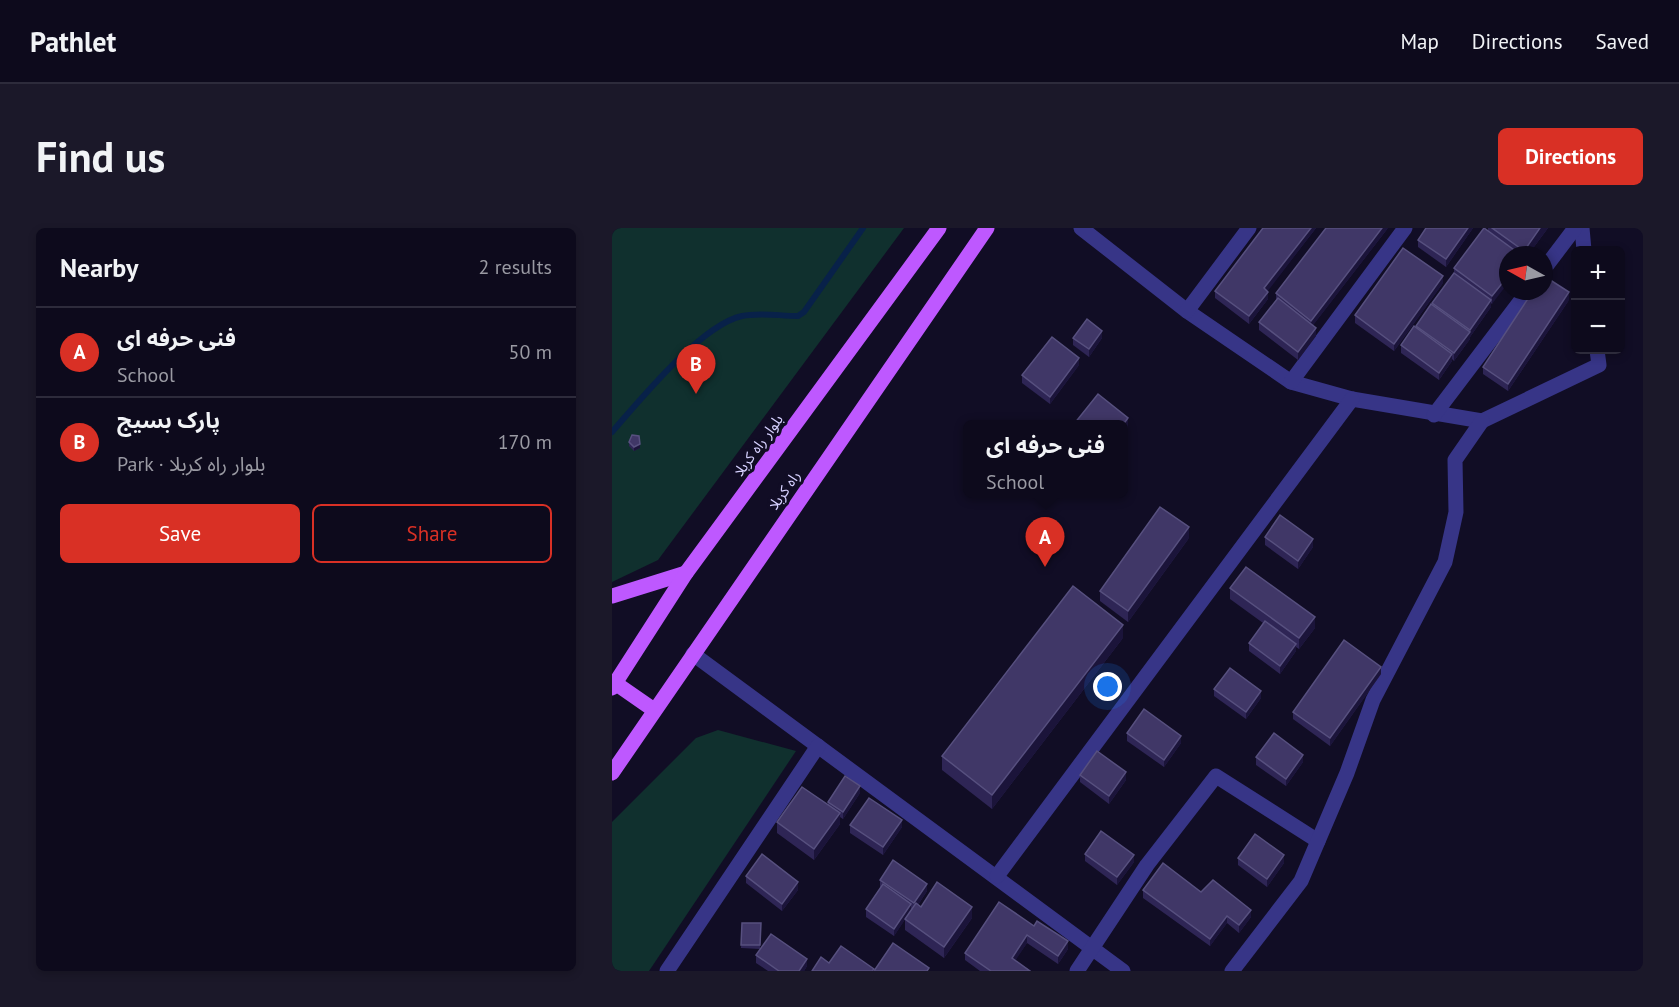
<!DOCTYPE html>
<meta charset="utf-8">
<style>
:root{--surface:#0d0a1c;--page:#1b1829;--text:#f1f3f6;--muted:#9a9aa3;--line:#2d2b3b;--accent:#d93025}
body{margin:0;font-family:"PT Sans","Noto Sans Arabic",sans-serif;background:var(--page);color:var(--text)}
.controls{position:absolute;right:18px;top:18px;display:grid;overflow:hidden;border-radius:9px;box-shadow:0 3px 9px #0003}
.controls button{width:54px;height:54px;display:grid;place-items:center;padding:0;border:0;border-bottom:2px solid var(--line);background:var(--surface);color:var(--text);font:30px sans-serif}
.compass{position:absolute;left:887px;top:18px;width:54px;height:54px;border-radius:50%;background:var(--surface);box-shadow:0 3px 9px #0003;rotate:278deg}
.you{position:absolute;left:496px;top:459px;width:21px;height:21px;margin:-15px;border:4px solid #fff;border-radius:50%;background:#1a73e8;box-shadow:0 0 0 9px #1a73e833}
.badge{display:grid;place-items:center;width:39px;height:39px;border-radius:50%;background:var(--accent);color:#fff;font-size:20px;font-weight:700}
.pin{position:absolute;translate:-50% -50px;filter:drop-shadow(0 2px 3px #0008)}
.pin::after{content:'';position:absolute;top:32px;width:21px;height:18px;background:inherit;clip-path:polygon(0 0,100% 0,50% 100%)}
.popup{position:absolute;left:351px;top:192px;width:165px;height:78px;box-sizing:border-box;display:grid;place-content:center;border-radius:9px;background:var(--surface);filter:drop-shadow(0 2px 4px #0005);font-size:20px;white-space:nowrap;color:var(--muted)}
.popup b{font-size:22px;color:var(--text)}
.popup::after{content:'';position:absolute;left:50%;top:100%;margin-left:-12px;border:12px solid transparent;border-top-color:var(--surface)}
.list{margin:0;padding:0;list-style:none}
h2{display:flex;justify-content:space-between;align-items:center;height:78px;margin:0;padding:0 24px;font-size:26px}
h2 small{font-size:20px;font-weight:400;color:var(--muted)}
.list li{display:grid;grid-template-columns:39px 1fr auto;gap:18px;align-items:center;box-sizing:border-box;height:90px;padding:0 24px;border-top:2px solid var(--line)}
.list b{display:block;font-size:22px;white-space:nowrap}
.list p{margin:0;font-size:20px;white-space:nowrap;color:var(--muted)}
.list em{font-size:20px;font-style:normal;color:var(--muted)}
.actions{display:flex;gap:12px;padding:18px 24px}
.actions a{flex:1;padding:14px 0;border:2px solid var(--accent);border-radius:9px;text-align:center;font-size:21px;color:var(--accent)}
.actions .main{background:var(--accent);color:#fff}
.map{position:relative;flex:none;width:1031px;height:743px;overflow:hidden;border-radius:9px}
header{display:flex;align-items:center;gap:36px;box-sizing:border-box;height:84px;padding:0 30px;background:var(--surface);border-bottom:2px solid var(--line)}
header strong{font-size:28px}
nav{display:flex;gap:33px;margin-inline-start:auto;font-size:21px}
.intro{display:flex;align-items:center;justify-content:space-between;box-sizing:border-box;height:144px;padding:0 36px}
h1{margin:0;font-size:42px}
.button{padding:15px 27px;border-radius:9px;background:var(--accent);color:#fff;font-size:21px;font-weight:700}
main{display:flex;gap:36px;padding:0 36px}
aside{flex:1;background:var(--surface);border-radius:9px;box-shadow:0 3px 9px #0003}
.map>svg:first-child{display:block}
.green{fill:#10302e}
.lines{fill:none;stroke-linecap:round;stroke-linejoin:round}
.stream{stroke:#082149;stroke-width:6}
.minor{stroke:#373587;stroke-width:15}
.primary{stroke:#be58ff;stroke-width:15}
.wall{fill:#2e2555}
.shaded-wall{fill:#1b143a}
.building{fill:#403767;stroke:#57507f;stroke-width:1.5}
.labels{text-anchor:middle;dominant-baseline:central;stroke-width:6;stroke-linejoin:round;paint-order:stroke}
.street-label{font-size:15px;fill:#d6d1ff;stroke:#110d25}
</style>
<header>
<strong>Pathlet</strong>
<nav><a>Map</a><a>Directions</a><a>Saved</a></nav>
</header>
<div class="intro"><h1>Find us</h1><a class="button">Directions</a></div>
<main>
<aside>
<h2>Nearby<small>2 results</small></h2>
<ul class="list">
<li><span class="badge">A</span><div><b>فنی حرفه ای</b><p>School</p></div><em>50 m</em></li>
<li><span class="badge">B</span><div><b>پارک بسیج</b><p>Park · بلوار راه کربلا</p></div><em>170 m</em></li>
</ul>
<div class="actions"><a class="main">Save</a><a>Share</a></div>
</aside>
<div class="map">
<svg width="1031" height="743" viewBox="0 0 1031 743">
<rect width="100%" height="100%" fill="#110d25"/>
<g class="green">
<path d="M0,0H292L46,332L0,354Z"/>
<path d="M106,502L184,523L37,743H0V594L84,510Z"/>
</g>
<g class="lines">
<path class="stream" d="M0,204C28,172 89,97 130,88C147,84 168,88 186,88L192,84L251,0"/>
<g class="minor">
<path d="M469,0L575,83L679,154L740,171L870,193L987,137L985,122"/>
<path d="M970,0L972,22"/>
<path d="M932,41L963,0"/>
<path d="M575,83L637,0"/>
<path d="M679,154L793,0"/>
<path d="M822,187L916,63"/>
<path d="M81,426L511,743"/>
<path d="M385,648L740,171"/>
<path d="M55,743L206,518"/>
<path d="M465,743L535,637L604,548L706,613"/>
<path d="M620,743L689,653L735,545L761,472L833,334L844,284L843,232L870,193"/>
</g>
<g class="primary">
<path d="M0,368L74,345"/>
<path d="M3,455L42,482"/>
<path d="M0,460L74,345L327,0"/>
<path d="M0,545L375,0"/>
</g>
</g>
<g class="wall">
<path d="M651,0H704L655,63L656,71L637,96L603,70V63Z"/>
<path d="M776,0L701,97L704,108L686,132L647,102V94L664,73V65Z"/>
<path d="M814,0H861L834,39L806,19V12Z"/>
<path d="M876,0H936L916,27H896L880,76L879,75V79L858,109V111L842,133L840,131V133L827,152L789,125V117L804,99V98L820,77V75L842,45V40L876,3Z"/>
<path d="M831,55L782,123L743,95V87Z"/>
<path d="M957,72L896,163L871,146V139Z"/>
<path d="M461,110H490L477,129L461,117Z"/>
<path d="M467,137L438,176L410,155V147Z"/>
<path d="M17,214L28,220L22,223L17,218Z"/>
<path d="M653,309L701,319L686,341L653,317Z"/>
<path d="M577,310L516,394L488,373V363Z"/>
<path d="M618,360L703,400L687,421L684,419V423L668,446L637,423V415L651,395L618,371Z"/>
<path d="M511,410L380,581L330,542V528Z"/>
<path d="M769,446L718,518L681,491V484Z"/>
<path d="M602,461L649,470L634,491L602,468Z"/>
<path d="M515,505L569,515L552,539L515,513Z"/>
<path d="M644,529L691,534L674,558L644,537Z"/>
<path d="M468,547L514,552L497,576L468,554Z"/>
<path d="M248,565L231,591L228,589V596L202,632L165,605V594L216,577V574Z"/>
<path d="M238,597L290,599L271,627L238,605Z"/>
<path d="M473,626L522,634L505,657L473,633Z"/>
<path d="M626,630L672,635L655,659L626,637Z"/>
<path d="M134,648L186,662L170,683L134,655Z"/>
<path d="M268,652L315,663L306,677L309,679L360,690L332,730L293,702V691L282,708L254,689V681L268,660Z"/>
<path d="M531,662L589,664L639,689L627,705L615,695L598,718L531,670Z"/>
<path d="M130,695H149L148,721L195,738L192,743H156L144,735V727L148,721L129,720Z"/>
<path d="M422,698L456,721L446,736L415,715L403,732L419,743H368L353,732V725Z"/>
</g>
<g class="shaded-wall">
<path d="M699,0H704L652,68V60Z"/>
<path d="M770,0H776L699,100V93Z"/>
<path d="M856,0H861L834,39V31Z"/>
<path d="M928,0H936L916,27H912V23Z"/>
<path d="M831,48V55L782,123V116Z"/>
<path d="M896,48V55L880,76V68Z"/>
<path d="M656,64V71L637,96V88Z"/>
<path d="M957,64V72L896,163V156Z"/>
<path d="M879,72V79L858,109V102Z"/>
<path d="M704,100V108L686,132V124Z"/>
<path d="M490,103V110L477,129V121Z"/>
<path d="M858,104V111L842,133V125Z"/>
<path d="M840,126V133L827,152V145Z"/>
<path d="M467,130V137L438,176V169Z"/>
<path d="M516,190V201L511,208V197Z"/>
<path d="M28,216V220L22,223V219Z"/>
<path d="M577,299V310L516,394V383Z"/>
<path d="M701,311V319L686,341V333Z"/>
<path d="M703,389V400L687,421V410Z"/>
<path d="M511,397V410L380,581V567Z"/>
<path d="M684,416V423L668,446V438Z"/>
<path d="M769,439V446L718,518V510Z"/>
<path d="M649,463V470L634,491V484Z"/>
<path d="M569,508V515L552,539V532Z"/>
<path d="M691,527V534L674,558V551Z"/>
<path d="M514,544V552L497,576V568Z"/>
<path d="M248,558V565L231,591V584Z"/>
<path d="M228,585V596L202,632V621Z"/>
<path d="M290,592V599L271,627V619Z"/>
<path d="M522,627V634L505,657V649Z"/>
<path d="M672,627V635L655,659V651Z"/>
<path d="M186,654V662L170,683V676Z"/>
<path d="M315,656V663L302,683V675Z"/>
<path d="M299,676V683L282,708V701Z"/>
<path d="M360,679V690L332,730V719Z"/>
<path d="M639,682V689L627,705V697Z"/>
<path d="M615,688V695L598,718V711Z"/>
<path d="M415,707V715L400,738V730Z"/>
<path d="M456,713V721L446,736V728Z"/>
<path d="M195,731V738L192,743H187Z"/>
</g>
<g class="building">
<path d="M651,0H699L652,60L656,64L637,88L603,63Z"/>
<path d="M714,0H770L699,93L664,65Z"/>
<path d="M814,0H856L834,31L806,12Z"/>
<path d="M872,0L909,27H896V48L880,68L842,40Z"/>
<path d="M880,0H928L912,23Z"/>
<path d="M791,20L831,48L782,116L743,87Z"/>
<path d="M842,45L879,72L858,102L820,75Z"/>
<path d="M932,48L957,64L896,156L871,139L921,63H932Z"/>
<path d="M666,70L704,100L686,124L647,94Z"/>
<path d="M819,76L858,104L842,125L804,98Z"/>
<path d="M475,91L490,103L477,121L461,110Z"/>
<path d="M802,98L840,126L827,145L789,117Z"/>
<path d="M440,109L467,130L438,169L410,147Z"/>
<path d="M486,166L516,190L511,197V196H462Z"/>
<path d="M20,207L27,208L28,216L22,219L17,214Z"/>
<path d="M548,279L577,299L516,383L488,363Z"/>
<path d="M668,287L701,311L686,333L653,309Z"/>
<path d="M634,339L703,389L687,410L618,360Z"/>
<path d="M461,358L511,397L380,567L330,528Z"/>
<path d="M653,393L684,416L668,438L637,415Z"/>
<path d="M732,412L769,439L718,510L681,484Z"/>
<path d="M618,440L649,463L634,484L602,461Z"/>
<path d="M532,481L569,508L552,532L515,505Z"/>
<path d="M662,505L691,527L674,551L644,529Z"/>
<path d="M485,523L514,544L497,568L468,547Z"/>
<path d="M233,548L248,558L231,584L216,574Z"/>
<path d="M190,559L228,585L202,621L165,594Z"/>
<path d="M257,570L290,592L271,619L238,597Z"/>
<path d="M489,603L522,627L505,649L473,626Z"/>
<path d="M643,606L672,627L655,651L626,630Z"/>
<path d="M150,626L186,654L170,676L134,648Z"/>
<path d="M281,632L315,656L302,675L268,652Z"/>
<path d="M551,635L589,664L601,652L639,682L627,697L615,688L598,711L531,662Z"/>
<path d="M325,654L360,679L332,719L293,691L304,675L309,679Z"/>
<path d="M271,656L299,676L282,701L254,681Z"/>
<path d="M387,674L422,698L425,693L456,713L446,728L415,707L400,730L418,743H379L353,725Z"/>
<path d="M130,695H149L148,717H129Z"/>
<path d="M159,706L195,731L187,743H167L144,727Z"/>
<path d="M281,715L317,740L315,743H262Z"/>
<path d="M229,718L262,741L260,743H200L209,729L217,735Z"/>
</g>
<g class="labels">
<g class="street-label">
<text transform="translate(146 217) rotate(-54)">بلوار راه کربلا</text>
<text transform="translate(172 262) rotate(-55)">راه کربلا</text>
</g>
</g>
</svg>
<div class="controls">
<button>+</button>
<button>−</button>
</div>
<svg class="compass" viewBox="-18 -18 36 36"><path d="M0-13l5 13h-10z" fill="#e53935"/><path d="M0 13l5-13h-10z" fill="#9a9aa3"/></svg>
<div class="you"></div>
<div class="pin badge" style="left:433px;top:339px">A</div>
<div class="popup"><b>فنی حرفه ای</b>School</div>
<div class="pin badge" style="left:84px;top:166px">B</div>
</div>
</main>
